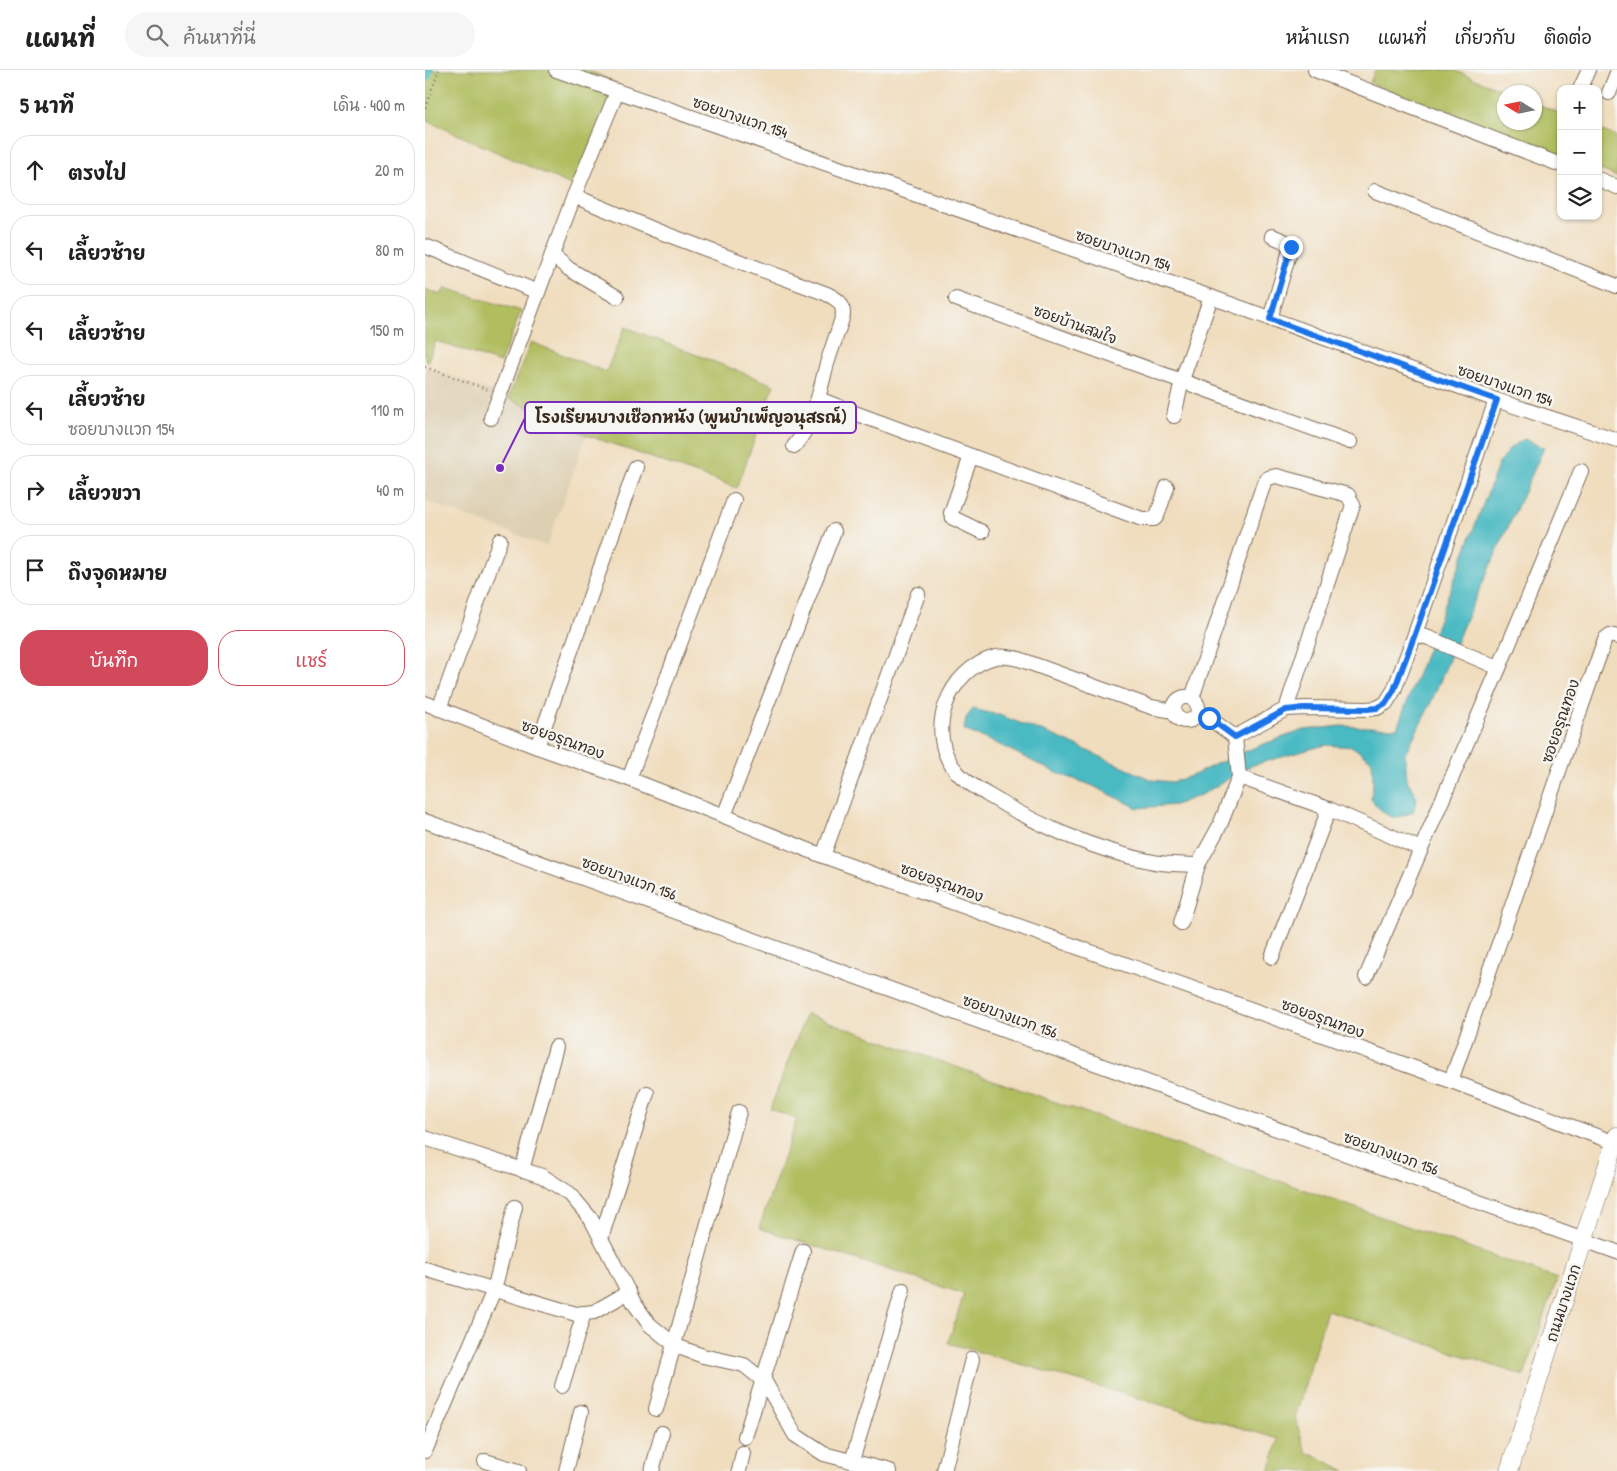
<!DOCTYPE html>
<html lang="th">
<meta charset="utf-8">
<style>
:root{--surface:#fff;--page:#f6f6f6;--text:#222;--muted:#767676;--line:#e0e0e0;--accent:#d1495b}
body{margin:0;font-family:"Patrick Hand","Playpen Sans Thai",sans-serif;background:var(--page);color:var(--text)}
.controls{position:absolute;right:15px;top:15px;display:grid;overflow:hidden;border-radius:10px;box-shadow:0 1px 4px #0004}
.controls button{width:45px;height:45px;display:grid;place-items:center;padding:0;border:0;border-bottom:1px solid var(--line);background:var(--surface);color:var(--text);font:25px sans-serif}
.compass{position:absolute;left:1072px;top:15px;width:45px;height:45px;border-radius:50%;background:var(--surface);box-shadow:0 1px 4px #0004;rotate:280deg}
.stop{position:absolute;width:15px;height:15px;margin:-11px;border:4px solid #1a73e8;border-radius:50%;background:#fff}
.stop.end{background:#1a73e8;border-color:#fff;box-shadow:0 1px 5px #0008}
.list{margin:0;padding:0;list-style:none}
h2{display:flex;justify-content:space-between;align-items:center;height:65px;margin:0;padding:0 20px;font-size:21px}
h2 small{font-size:16px;font-weight:400;color:var(--muted)}
.list li{display:grid;grid-template-columns:32px 1fr auto;gap:15px;align-items:center;box-sizing:border-box;height:70px;margin:0 10px 10px;padding:0 10px;border:1px solid var(--line);border-radius:20px}
.list b{display:block;font-size:19px;white-space:nowrap}
.list p{margin:0;font-size:16px;white-space:nowrap;color:var(--muted)}
.list em{font-size:16px;font-style:normal;color:var(--muted)}
.actions{display:flex;gap:10px;padding:15px 20px}
.actions a{flex:1;padding:11px 0;border:1px solid var(--accent);border-radius:20px;text-align:center;font-size:18px;color:var(--accent)}
.actions .main{background:var(--accent);color:#fff}
.icon{flex:none;width:28px;height:28px;fill:none;stroke:currentColor;stroke-width:2;stroke-linecap:round;stroke-linejoin:round}
.map{position:relative;flex:none;width:1192px;height:1401px;overflow:hidden}
header{display:flex;align-items:center;gap:30px;box-sizing:border-box;height:70px;padding:0 25px;background:var(--surface);border-bottom:1px solid var(--line)}
header strong{font-size:24px}
nav{display:flex;gap:28px;margin-inline-start:auto;font-size:18px}
.search{width:350px;height:45px;background:var(--page);display:flex;align-items:center;gap:12px;box-sizing:border-box;padding:0 18px;border-radius:28px;color:var(--muted);font-size:19px}
main{display:flex}
aside{flex:1;background:var(--surface)}
.map>svg:first-child{display:block}
.built{fill:#ddcfb1}
.green{fill:#b0be60;stroke:#76743f}
.water{fill:#4ab9c2;stroke:#427270}
.lines{fill:none;stroke-linecap:round;stroke-linejoin:round}
.canal{stroke:#4ab9c2;stroke-width:15}
.minor-casing{stroke:#7a6956;stroke-width:16}
.major-casing{stroke:#7a6956;stroke-width:19}
.path{stroke:#7a6956;stroke-width:2.5;stroke-dasharray:1 4;stroke-linecap:butt}
.minor{stroke:#fff;stroke-width:14}
.major{stroke:#fff;stroke-width:18}
.route{stroke:#1a73e8;stroke-width:6}
.labels{text-anchor:middle;dominant-baseline:central;stroke-width:5;stroke-linejoin:round;paint-order:stroke}
.street-label{font-size:15px;fill:#3b2a1e;stroke:#f6f6f2}
.leader{fill:none;stroke:#7b2cbf;stroke-width:2}
.callout-dot{fill:#7b2cbf;stroke:#f6f6f2;stroke-width:2}
.callout{fill:#f6f6f2;stroke:#7b2cbf;stroke-width:2}
.callout-label{font-size:16px;text-anchor:middle;font-weight:bold;fill:#3b2a1e}
</style>
<header>
<strong>แผนที่</strong>
<div class="search"><svg class="icon" aria-label="search" viewBox="0 0 24 24"><circle cx="10" cy="10" r="6"/><path d="M15 15l6 6"/></svg>ค้นหาที่นี่</div>
<nav><a>หน้าแรก</a><a>แผนที่</a><a>เกี่ยวกับ</a><a>ติดต่อ</a></nav>
</header>
<main>
<aside>
<h2>5 นาที<small>เดิน · 400 m</small></h2>
<ul class="list">
<li><svg class="icon" aria-label="ahead" viewBox="0 0 24 24"><path d="M12 20V5M6 11l6-6 6 6"/></svg><div><b>ตรงไป</b></div><em>20 m</em></li>
<li><svg class="icon" aria-label="left" viewBox="0 0 24 24"><path d="M17 20v-9H6M10 6l-5 5 5 5"/></svg><div><b>เลี้ยวซ้าย</b></div><em>80 m</em></li>
<li><svg class="icon" aria-label="left" viewBox="0 0 24 24"><path d="M17 20v-9H6M10 6l-5 5 5 5"/></svg><div><b>เลี้ยวซ้าย</b></div><em>150 m</em></li>
<li><svg class="icon" aria-label="left" viewBox="0 0 24 24"><path d="M17 20v-9H6M10 6l-5 5 5 5"/></svg><div><b>เลี้ยวซ้าย</b><p>ซอยบางแวก 154</p></div><em>110 m</em></li>
<li><svg class="icon" aria-label="right" viewBox="0 0 24 24"><path d="M7 20v-9h11M14 6l5 5-5 5"/></svg><div><b>เลี้ยวขวา</b></div><em>40 m</em></li>
<li><svg class="icon" aria-label="arrive" viewBox="0 0 24 24"><path d="M6 21V4h12l-3 4 3 4H6"/></svg><div><b>ถึงจุดหมาย</b></div></li>
</ul>
<div class="actions"><a class="main">บันทึก</a><a>แชร์</a></div>
</aside>
<div class="map">
<svg width="1192" height="1401" viewBox="0 0 1192 1401">
<rect width="100%" height="100%" fill="#f6f6f2"/>
<filter id="ink" filterUnits="userSpaceOnUse"><feTurbulence type="fractalNoise" baseFrequency=".02" numOctaves="2"/><feDisplacementMap in="SourceGraphic" scale="10" xChannelSelector="R" yChannelSelector="G"/><feConvolveMatrix kernelMatrix="1 2 1 2 8 2 1 2 1" color-interpolation-filters="sRGB"/></filter>
<filter id="wash" filterUnits="userSpaceOnUse"><feTurbulence type="fractalNoise" baseFrequency=".0096" numOctaves="4" result="noise"/><feDisplacementMap in="SourceGraphic" scale="20" xChannelSelector="R" yChannelSelector="G"/><feGaussianBlur stdDeviation="1.12" result="paint"/><feColorMatrix in="noise" values="0 0 0 0 0 0 0 0 0 0 0 0 0 0 0 0 0 1.4 0 .05"/><feComposite in="paint" operator="in"/></filter>
<g filter="url(#wash)">
<rect width="100%" height="100%" fill="#f0ddbe"/>
<path class="built" d="M0,296L83,328L162,365L122,476L0,431Z"/>
<g class="green">
<path d="M1,0H164L194,15L148,116L0,50Z"/>
<path d="M950,0H1028L1083,22H1080V52H1110V33L1136,44V85L945,13Z"/>
<path d="M1173,59L1192,67V107L1173,99Z"/>
<path d="M20,218L96,241L75,293L11,271L2,292L0,291V219L16,225Z"/>
<path d="M200,257L349,315L312,418L162,365L83,328L106,272L181,302Z"/>
<path d="M381,944L1132,1209L1099,1306L902,1240L870,1348L881,1382L921,1401H844L854,1369L523,1273L539,1224L334,1158L372,1049L345,1039Z"/>
</g>
<path class="water" d="M1099,369L1119,378L1038,556L1005,635L980,684L982,710L992,727L988,742C966,752 961,747 946,729L948,713L947,691L928,677L900,675L825,696L778,724L750,735L713,738L666,715L629,702L575,675L539,660L541,648L548,639L574,645L632,667L727,710L748,712L769,705L791,694L833,676L879,660L916,656L972,658L1074,393L1085,378Z"/>
<g class="lines">
<path class="canal" d="M0,4L1,0"/>
</g>
</g>
<g filter="url(#ink)">
<g class="lines">
<defs>
<g id="minor">
<path d="M131,0L786,227L1071,330L1192,370"/>
<path d="M890,0L1136,95"/>
<path d="M1155,19L1164,0"/>
<path d="M1184,23L1192,3"/>
<path d="M1173,109L1192,117"/>
<path d="M950,121L1192,216"/>
<path d="M149,126L230,160L402,224C413,230 418,232 418,245C413,262 406,280 401,297C394,325 389,353 369,376"/>
<path d="M0,176L113,222"/>
<path d="M127,185L144,199L192,227"/>
<path d="M531,229L925,372"/>
<path d="M845,249L866,177L859,171L847,166"/>
<path d="M394,329L427,342L717,449H729L732,446L742,417"/>
<path d="M749,346L757,310L786,227"/>
<path d="M66,348L149,126L192,22"/>
<path d="M546,386L526,443L528,448L557,462"/>
<path d="M990,564L1004,568L1074,598"/>
<circle cx="761" cy="639" r="12"/>
<path d="M767,628L839,413L843,408L851,406L923,425L928,435L861,639"/>
<path d="M0,633L112,677L204,709L299,746L398,786L1026,1011L1190,1073"/>
<path d="M14,639L75,470"/>
<path d="M749,641L726,637L594,589C587,588 578,585 571,587C523,598 498,664 532,702C540,712 552,718 563,725C610,754 670,780 724,791C740,795 757,794 773,795L795,755L814,707"/>
<path d="M773,641L784,648L810,667"/>
<path d="M112,677L211,397"/>
<path d="M204,709L309,430"/>
<path d="M299,746L409,461"/>
<path d="M0,751L1192,1182"/>
<path d="M996,779L904,739L814,707L810,667L861,639L881,638L942,639L952,638L961,633L969,620L990,564L1071,330"/>
<path d="M398,786L493,524"/>
<path d="M756,853L773,795"/>
<path d="M847,887L904,739"/>
<path d="M941,907L1074,598L1156,401"/>
<path d="M1026,1011L1180,569L1185,565L1192,567"/>
<path d="M0,1068L117,1106L145,1124L166,1149L209,1233L224,1254L251,1276L278,1286L319,1295L340,1312L370,1365L399,1384L464,1401"/>
<path d="M97,1100L131,977"/>
<path d="M176,1168L222,1023"/>
<path d="M0,1199L151,1244L169,1242L204,1222"/>
<path d="M137,1316L159,1243"/>
<path d="M231,1339L314,1042"/>
<path d="M320,1367L378,1181"/>
<path d="M0,1381L69,1220L90,1137"/>
<path d="M60,1391L94,1401"/>
<path d="M427,1391L478,1220"/>
<path d="M141,1401L156,1342"/>
<path d="M227,1401L237,1363"/>
<path d="M314,1401L318,1383"/>
<path d="M519,1401L547,1289"/>
</g>
<path id="major" d="M1084,1401L1192,1066"/>
</defs>
<use href="#minor" class="minor-casing"/>
<use href="#major" class="major-casing"/>
<g class="path">
<path d="M0,38L14,0"/>
<path d="M0,297L64,320"/>
</g>
<use href="#minor" class="minor"/>
<use href="#major" class="major"/>
</g>
</g>
<g class="lines" filter="url(#ink)">
<path class="route" d="M784,648L810,667L861,640L881,638L942,639L952,638L961,633L969,620L990,564L1072,330L845,249L866,177"/>
</g>
<g class="labels">
<g class="street-label">
<text transform="translate(315 47) rotate(19)">ซอยบางแวก 154</text>
<text transform="translate(698 180) rotate(19)">ซอยบางแวก 154</text>
<text transform="translate(650 254) rotate(20)">ซอยบ้านสมใจ</text>
<text transform="translate(1080 315) rotate(19)">ซอยบางแวก 154</text>
<text transform="translate(1135 651) rotate(-71)">ซอยอรุณทอง</text>
<text transform="translate(138 669) rotate(20)">ซอยอรุณทอง</text>
<text transform="translate(204 808) rotate(20)">ซอยบางแวก 156</text>
<text transform="translate(517 812) rotate(20)">ซอยอรุณทอง</text>
<text transform="translate(585 946) rotate(20)">ซอยบางแวก 156</text>
<text transform="translate(898 948) rotate(20)">ซอยอรุณทอง</text>
<text transform="translate(966 1083) rotate(20)">ซอยบางแวก 156</text>
<text transform="translate(1138 1233) rotate(-72)">ถนนบางแวก</text>
</g>
</g>
<path class="leader" d="M75 398L100 348"/>
<circle class="callout-dot" cx="75" cy="398" r="5"/>
<rect class="callout" x="100" y="332" width="331" height="31" rx="5"/>
<g class="callout-label">
<text x="266" y="353">โรงเรียนบางเชือกหนัง (พูนบำเพ็ญอนุสรณ์)</text>
</g>
</svg>
<div class="controls">
<button>+</button>
<button>−</button>
<button><svg class="icon" aria-label="layers" viewBox="0 0 24 24"><path d="M12 4l9 5-9 5-9-5zM3 14l9 5 9-5"/></svg></button>
</div>
<svg class="compass" viewBox="-18 -18 36 36"><path d="M0-13l5 13h-10z" fill="#e53935"/><path d="M0 13l5-13h-10z" fill="#767676"/></svg>
<div class="stop" style="left:784px;top:648px"></div>
<div class="stop end" style="left:866px;top:177px"></div>
</div>
</main>
